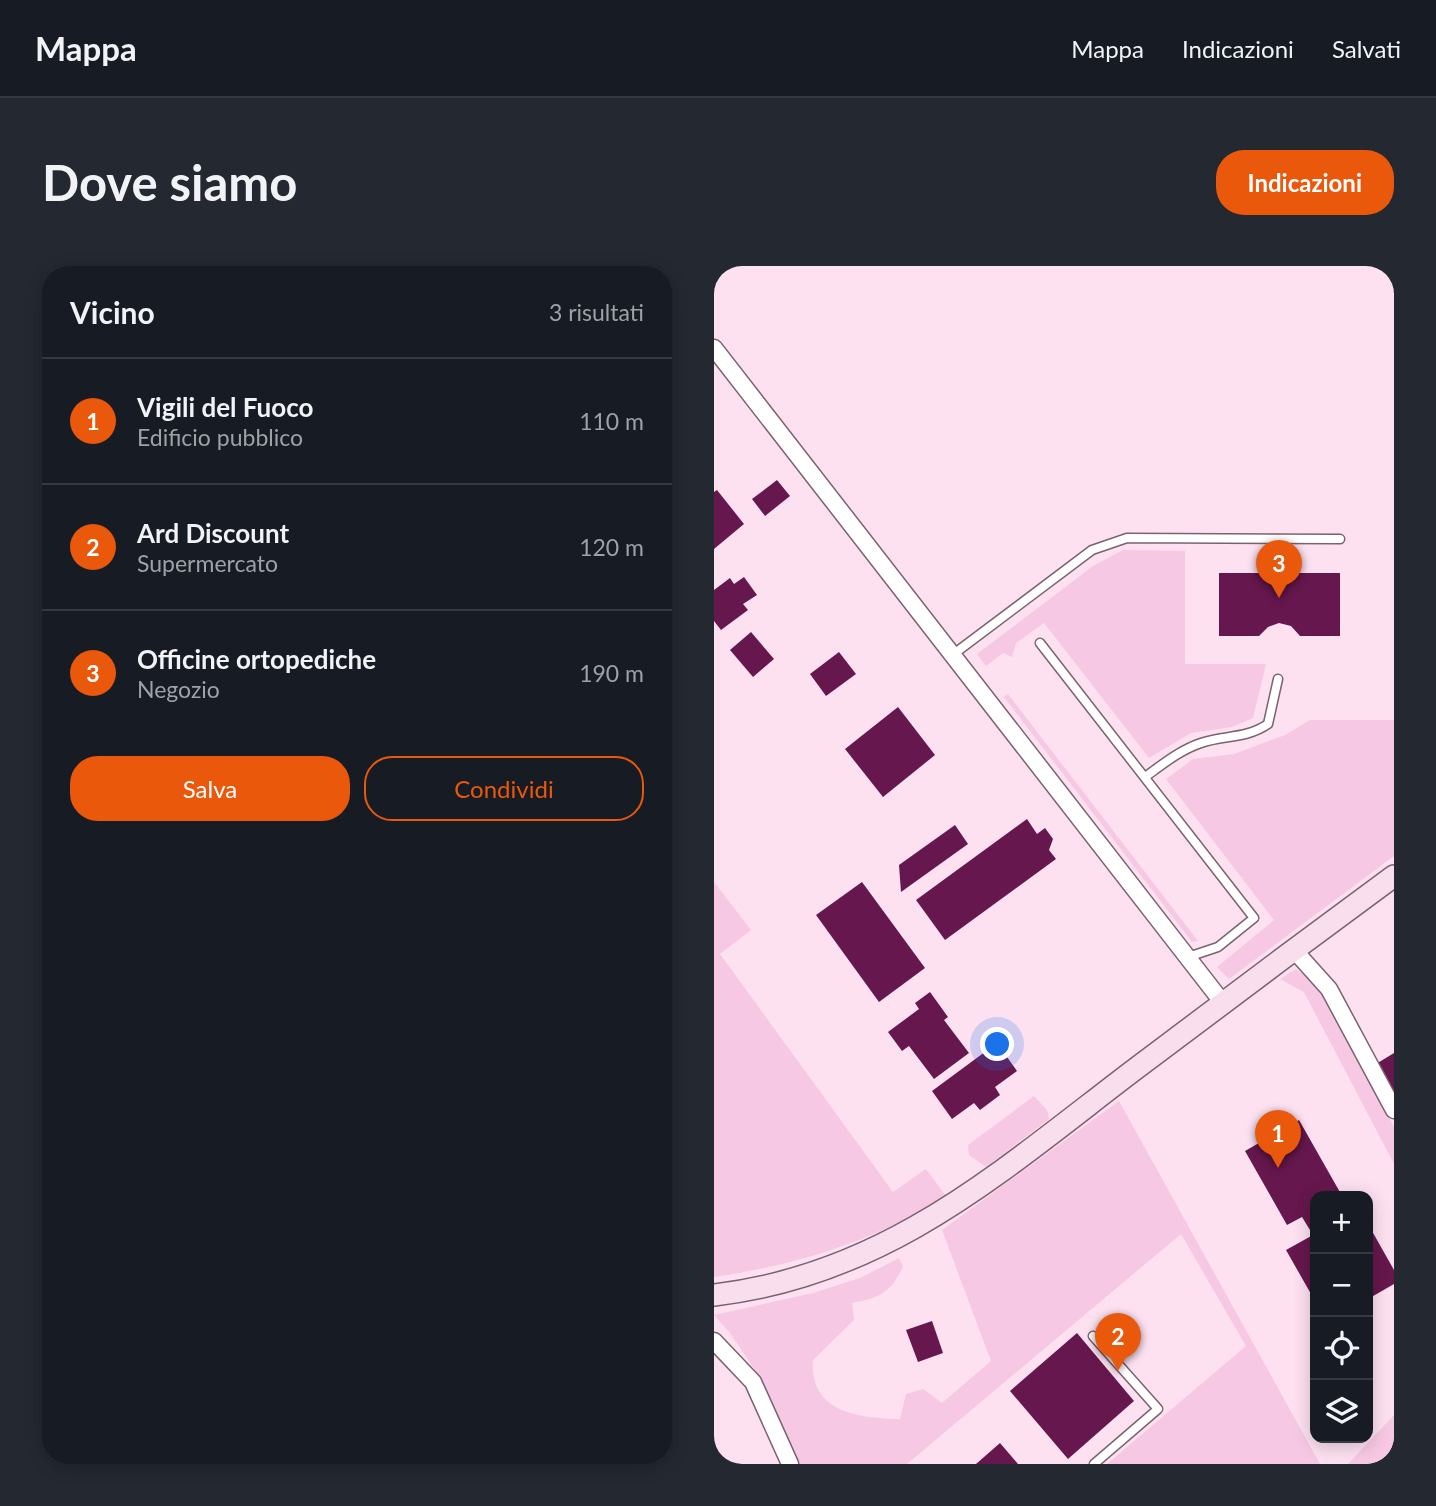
<!DOCTYPE html>
<html lang="it">
<meta charset="utf-8">
<style>
:root{--surface:#171b24;--page:#242831;--text:#f1f3f6;--muted:#9ea1a6;--line:#363941;--accent:#ea580c}
body{margin:0;font-family:Lato,sans-serif;background:var(--page);color:var(--text)}
.controls{position:absolute;right:21px;bottom:21px;display:grid;overflow:hidden;border-radius:14px;box-shadow:0 4px 18px #0003}
.controls button{width:63px;height:63px;display:grid;place-items:center;padding:0;border:0;border-bottom:2px solid var(--line);background:var(--surface);color:var(--text);font:35px sans-serif}
.you{position:absolute;left:284px;top:779px;width:24px;height:24px;margin:-18px;border:5px solid #fff;border-radius:50%;background:#1a73e8;box-shadow:0 0 0 10px #1a73e833}
.badge{display:grid;place-items:center;width:46px;height:46px;border-radius:50%;background:var(--accent);color:#fff;font-size:23px;font-weight:700}
.pin{position:absolute;translate:-50% -58px;filter:drop-shadow(0 2px 4px #0008)}
.pin::after{content:'';position:absolute;top:37px;width:24px;height:21px;background:inherit;clip-path:polygon(0 0,100% 0,50% 100%)}
.list{margin:0;padding:0;list-style:none}
h2{display:flex;justify-content:space-between;align-items:center;height:91px;margin:0;padding:0 28px;font-size:30px}
h2 small{font-size:23px;font-weight:400;color:var(--muted)}
.list li{display:grid;grid-template-columns:46px 1fr auto;gap:21px;align-items:center;box-sizing:border-box;height:126px;padding:0 28px;border-top:2px solid var(--line)}
.list b{display:block;font-size:26px;white-space:nowrap}
.list p{margin:0;font-size:23px;white-space:nowrap;color:var(--muted)}
.list em{font-size:23px;font-style:normal;color:var(--muted)}
.actions{display:flex;gap:14px;padding:21px 28px}
.actions a{flex:1;padding:16px 0;border:2px solid var(--accent);border-radius:28px;text-align:center;font-size:24px;color:var(--accent)}
.actions .main{background:var(--accent);color:#fff}
.icon{flex:none;width:38px;height:38px;fill:none;stroke:currentColor;stroke-width:2;stroke-linecap:round;stroke-linejoin:round}
.map{position:relative;flex:none;width:680px;height:1198px;overflow:hidden;border-radius:28px}
header{display:flex;align-items:center;gap:42px;box-sizing:border-box;height:98px;padding:0 35px;background:var(--surface);border-bottom:2px solid var(--line)}
header strong{font-size:33px}
nav{display:flex;gap:38px;margin-inline-start:auto;font-size:24px}
.intro{display:flex;align-items:center;justify-content:space-between;box-sizing:border-box;height:168px;padding:0 42px}
h1{margin:0;font-size:49px}
.button{padding:18px 32px;border-radius:28px;background:var(--accent);color:#fff;font-size:24px;font-weight:700}
main{display:flex;gap:42px;padding:0 42px}
aside{flex:1;background:var(--surface);border-radius:28px;box-shadow:0 4px 18px #0003}
.map>svg:first-child{display:block}
.green{fill:#f7c8e3}
.building{fill:#66174d}
.lines{fill:none;stroke-linecap:round;stroke-linejoin:round}
.service-casing{stroke:#7b6270;stroke-width:11}
.minor-casing{stroke:#7b6270;stroke-width:19}
.secondary-casing{stroke:#7b6270;stroke-width:24}
.service{stroke:#fff;stroke-width:8}
.minor{stroke:#fff;stroke-width:16}
.secondary{stroke:#f9deee;stroke-width:21}
</style>
<header>
<strong>Mappa</strong>
<nav><a>Mappa</a><a>Indicazioni</a><a>Salvati</a></nav>
</header>
<div class="intro"><h1>Dove siamo</h1><a class="button">Indicazioni</a></div>
<main>
<aside>
<h2>Vicino<small>3 risultati</small></h2>
<ul class="list">
<li><span class="badge">1</span><div><b>Vigili del Fuoco</b><p>Edificio pubblico</p></div><em>110 m</em></li>
<li><span class="badge">2</span><div><b>Ard Discount</b><p>Supermercato</p></div><em>120 m</em></li>
<li><span class="badge">3</span><div><b>Officine ortopediche</b><p>Negozio</p></div><em>190 m</em></li>
</ul>
<div class="actions"><a class="main">Salva</a><a>Condividi</a></div>
</aside>
<div class="map">
<svg width="680" height="1198" viewBox="0 0 680 1198">
<rect width="100%" height="100%" fill="#fde1f1"/>
<g class="green">
<path d="M409,284L471,285V398H552L539,452L518,461L477,467L435,492L330,357L302,377L298,391L289,387L272,400L263,388L379,300Z"/>
<path d="M294,428L484,675L478,676L290,431Z"/>
<path d="M596,454H680V590L515,713L503,701L560,654L452,513L479,493L520,488L571,469Z"/>
<path d="M0,616L37,664L6,688L179,926L212,903L232,930C161,975 83,999 0,1011Z"/>
<path d="M582,703L606,722L680,861V898L590,726L566,713Z"/>
<path d="M320,830L333,844L335,853L272,901L255,889L254,879Z"/>
<path d="M405,835L606,1198H393L532,1080L467,968L193,1198H86L45,1110L16,1067L0,1049L99,1027L146,1012L185,992L189,1000C178,1027 164,1032 138,1037L140,1054L99,1094C95,1147 146,1152 186,1153L192,1128L209,1123L228,1137L277,1095L228,964Z"/>
<path d="M680,1149V1198H634Z"/>
</g>
<g class="building">
<path d="M63,214L76,230L51,250L38,233Z"/>
<path d="M3,224L30,258L0,283V226Z"/>
<path d="M505,307H626V370H586L577,360L565,357L554,361L545,370H505Z"/>
<path d="M30,311L43,329L29,338L34,344L7,364L0,355V324L16,312L20,318Z"/>
<path d="M37,366L60,393L39,411L16,384Z"/>
<path d="M125,386L142,408L112,430L96,408Z"/>
<path d="M184,441L221,489L169,531L131,483Z"/>
<path d="M313,553L323,568L331,562L339,573L335,584L342,593L231,674L202,634Z"/>
<path d="M241,559L254,578L187,626L185,599Z"/>
<path d="M148,616L211,702L165,736L102,649Z"/>
<path d="M216,726L234,751L230,754L255,787L220,813L195,780L188,785L174,766L205,743L201,737Z"/>
<path d="M283,777L303,805L281,821L286,829L266,844L260,837L238,853L218,825Z"/>
<path d="M680,787V829L662,798Z"/>
<path d="M585,854L627,928L601,930V1035L572,984L599,969L588,951L573,959L531,885Z"/>
<path d="M654,958L680,1004V1018L654,1033Z"/>
<path d="M218,1055L229,1087L204,1096L192,1064Z"/>
<path d="M363,1067L420,1135L354,1193L296,1125Z"/>
<path d="M286,1177L304,1198H262Z"/>
</g>
<g class="lines">
<defs>
<g id="service">
<path d="M326,377L540,652L504,681L474,691"/>
<path d="M241,387L378,284L413,272L626,273"/>
<path d="M431,511C449,498 466,484 487,477C510,469 532,473 554,458L564,413"/>
<path d="M379,1070L444,1143L380,1198"/>
</g>
<g id="minor">
<path d="M0,82L509,737"/>
<path d="M580,684L615,723L680,844"/>
<path d="M0,1075L39,1116L76,1198"/>
</g>
<path id="secondary" d="M0,1029C173,1009 287,905 420,804C506,739 593,674 680,610"/>
</defs>
<use href="#service" class="service-casing"/>
<use href="#minor" class="minor-casing"/>
<use href="#secondary" class="secondary-casing"/>
<use href="#service" class="service"/>
<use href="#minor" class="minor"/>
<use href="#secondary" class="secondary"/>
</g>
</svg>
<div class="controls">
<button>+</button>
<button>−</button>
<button><svg class="icon" aria-label="locate" viewBox="0 0 24 24"><circle cx="12" cy="12" r="6"/><path d="M12 2v4M12 18v4M2 12h4M18 12h4"/></svg></button>
<button><svg class="icon" aria-label="layers" viewBox="0 0 24 24"><path d="M12 4l9 5-9 5-9-5zM3 14l9 5 9-5"/></svg></button>
</div>
<div class="you"></div>
<div class="pin badge" style="left:564px;top:902px">1</div>
<div class="pin badge" style="left:404px;top:1105px">2</div>
<div class="pin badge" style="left:565px;top:332px">3</div>
</div>
</main>
